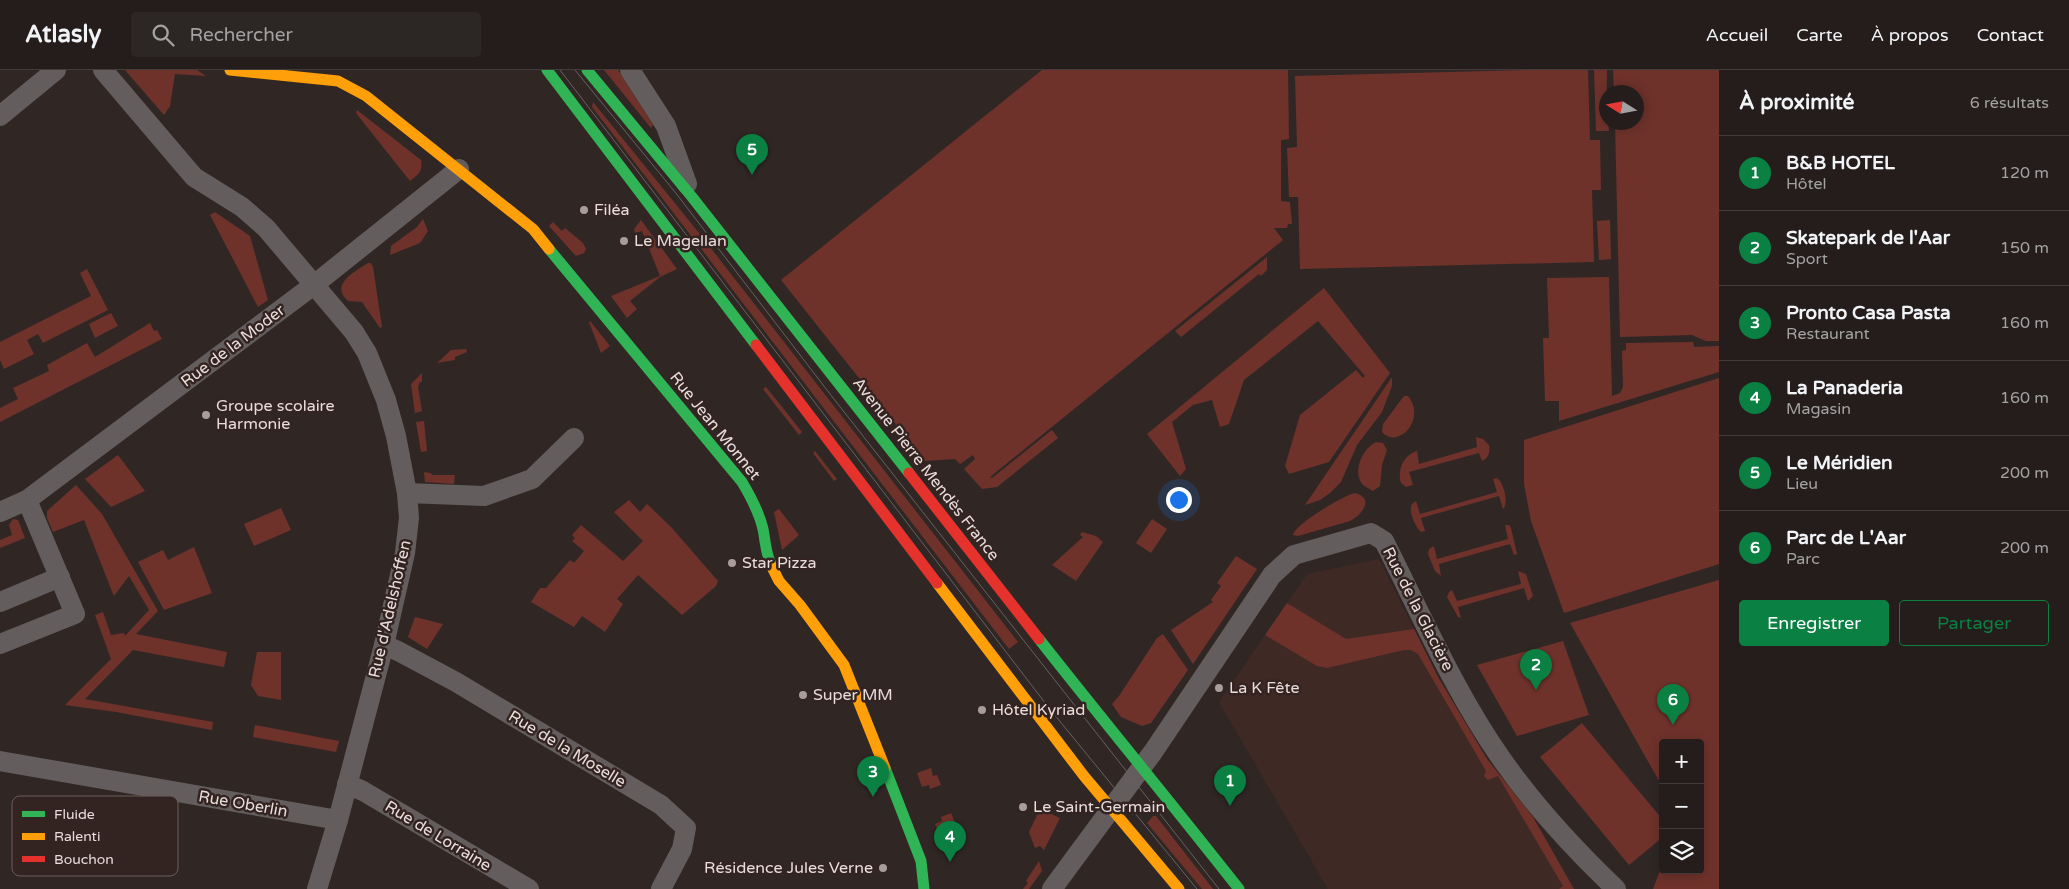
<!DOCTYPE html>
<html lang="fr">
<meta charset="utf-8">
<style>
:root{--surface:#241d1c;--page:#2c2625;--text:#f1f3f6;--muted:#a3a2a3;--line:#413b3b;--accent:#0b8043}
body{margin:0;font-family:"Varela Round",sans-serif;background:var(--page);color:var(--text)}
.controls{position:absolute;right:15px;bottom:15px;display:grid;overflow:hidden;border-radius:5px;box-shadow:0 2px 12px #0003}
.controls button{width:45px;height:45px;display:grid;place-items:center;padding:0;border:0;border-bottom:1px solid var(--line);background:var(--surface);color:var(--text);font:25px sans-serif}
.compass{position:absolute;left:1599px;top:15px;width:45px;height:45px;border-radius:50%;background:var(--surface);box-shadow:0 2px 12px #0003;rotate:281deg}
.you{position:absolute;left:1178px;top:429px;width:18px;height:18px;margin:-12px;border:4px solid #fff;border-radius:50%;background:#1a73e8;box-shadow:0 0 0 8px #1a73e833}
.badge{display:grid;place-items:center;width:32px;height:32px;border-radius:50%;background:var(--accent);color:#fff;font-size:16px;font-weight:700}
.pin{position:absolute;translate:-50% -41px;filter:drop-shadow(0 1px 2px #0008)}
.pin::after{content:'';position:absolute;top:26px;width:18px;height:15px;background:inherit;clip-path:polygon(0 0,100% 0,50% 100%)}
.list{margin:0;padding:0;list-style:none}
h2{display:flex;justify-content:space-between;align-items:center;height:65px;margin:0;padding:0 20px;font-size:21px}
h2 small{font-size:16px;font-weight:400;color:var(--muted)}
.list li{display:grid;grid-template-columns:32px 1fr auto;gap:15px;align-items:center;box-sizing:border-box;height:75px;padding:0 20px;border-top:1px solid var(--line)}
.list b{display:block;font-size:19px;white-space:nowrap}
.list p{margin:0;font-size:16px;white-space:nowrap;color:var(--muted)}
.list em{font-size:16px;font-style:normal;color:var(--muted)}
.actions{display:flex;gap:10px;padding:15px 20px}
.actions a{flex:1;padding:11px 0;border:1px solid var(--accent);border-radius:5px;text-align:center;font-size:18px;color:var(--accent)}
.actions .main{background:var(--accent);color:#fff}
.icon{flex:none;width:28px;height:28px;fill:none;stroke:currentColor;stroke-width:2;stroke-linecap:round;stroke-linejoin:round}
.map{position:relative;flex:none;width:1719px;height:819px;overflow:hidden}
header{display:flex;align-items:center;gap:30px;box-sizing:border-box;height:70px;padding:0 25px;background:var(--surface);border-bottom:1px solid var(--line)}
header strong{font-size:24px}
nav{display:flex;gap:28px;margin-inline-start:auto;font-size:18px}
.search{width:350px;height:45px;background:var(--page);display:flex;align-items:center;gap:12px;box-sizing:border-box;padding:0 18px;border-radius:5px;color:var(--muted);font-size:19px}
main{display:flex}
aside{flex:1;background:var(--surface)}
.map>svg:first-child{display:block}
.built{fill:#3e2925}
.green{fill:#6e322b}
.lines{fill:none;stroke-linecap:round;stroke-linejoin:round}
.street{stroke:#635e5d;stroke-width:20}
.fast{stroke:#30b455;stroke-width:11}
.slow{stroke:#ff9f0a;stroke-width:11}
.jam{stroke:#e5322d;stroke-width:11}
.tram{stroke:#666160;stroke-width:1}
.poi-dot{fill:#a89d9b;stroke:#342421;stroke-width:2}
.labels{text-anchor:middle;dominant-baseline:central;stroke-width:5;stroke-linejoin:round;paint-order:stroke}
.poi-label{font-size:16px;fill:#e8dddb;stroke:#342421;text-anchor:start}
.street-label{font-size:16px;fill:#e8dddb;stroke:#342421}
.key{fill:#342421;stroke:#6a5c59;stroke-width:1}
.key-label{font-size:14px;fill:#e8dddb}
</style>
<header>
<strong>Atlasly</strong>
<div class="search"><svg class="icon" aria-label="search" viewBox="0 0 24 24"><circle cx="10" cy="10" r="6"/><path d="M15 15l6 6"/></svg>Rechercher</div>
<nav><a>Accueil</a><a>Carte</a><a>À propos</a><a>Contact</a></nav>
</header>
<main>
<div class="map">
<svg width="1719" height="819" viewBox="0 0 1719 819">
<rect width="100%" height="100%" fill="#302725"/>
<path class="built" d="M1379,489L1438,607L1487,689L1533,747L1574,819H1328L1219,632L1307,504Z"/>
<g class="green">
<path d="M125,0H197L206,6L175,4L170,36L164,45Z"/>
<path d="M604,0H618L653,55L651,58Z"/>
<path d="M1042,0H1288L1289,69L1281,70V131L1290,132L1292,154H1288L1287,158H1274L1283,170L990,407L992,408L1052,360L1058,368L997,417L982,419L964,399L975,389L973,385L960,394L955,389L925,391L781,210Z"/>
<path d="M1528,0H1588L1590,70H1600L1601,120H1592L1594,192L1300,199L1298,127H1289L1287,78L1297,77L1295,6Z"/>
<path d="M1594,0H1607L1606,52L1608,53L1609,61H1596Z"/>
<path d="M1613,0H1719V271H1706L1692,265L1620,267L1615,53L1636,52V22H1614Z"/>
<path d="M593,32L699,163L1018,572L1009,579L592,37Z"/>
<path d="M357,40L421,90C423,101 419,104 410,111L356,43Z"/>
<path d="M215,142L250,166L268,230L258,237L210,145Z"/>
<path d="M423,149L428,161L420,173L390,185L391,176L417,157Z"/>
<path d="M641,150L677,199L660,207L630,231L637,239L627,248L611,226L660,206L642,161L635,163L634,159Z"/>
<path d="M1610,150L1611,189L1599,190L1597,151Z"/>
<path d="M553,152L562,161L565,158L583,173L586,179L584,183L576,186L549,156Z"/>
<path d="M1267,187V200L1261,206L1259,204L1181,267L1175,261Z"/>
<path d="M368,193H371L373,197L382,257L380,258L362,232L348,231C329,214 356,201 368,193Z"/>
<path d="M87,199L108,240L43,273L38,264L27,270L34,284L4,299L0,290V272L91,226L80,203Z"/>
<path d="M1609,207L1612,326L1620,323L1623,317L1622,281L1626,280V273L1693,272L1694,277L1719,276V302L1559,351V331H1545L1543,268H1549L1547,208Z"/>
<path d="M1324,218L1390,303L1329,392L1289,404L1285,396L1300,345L1356,300L1363,308L1365,306L1318,251L1244,310L1229,354L1220,357L1212,330L1193,335L1172,352L1186,399L1180,406L1147,364Z"/>
<path d="M111,243L118,256L95,268L89,254Z"/>
<path d="M590,251L610,276L601,283L589,252Z"/>
<path d="M150,253L154,261L157,260L162,269L0,352V338L18,329L13,318L49,301L47,295L87,273L95,287Z"/>
<path d="M466,279L467,282L455,287V290L437,293L451,280Z"/>
<path d="M422,303V312H420L418,317L422,341L415,343L411,314Z"/>
<path d="M1392,307V316L1382,342L1357,375L1341,412L1330,423L1320,430L1305,435Z"/>
<path d="M1719,308V494L1564,543L1531,451L1524,414V370Z"/>
<path d="M766,317L802,362L799,365L763,319Z"/>
<path d="M1404,326H1408C1427,349 1398,380 1382,362L1383,354Z"/>
<path d="M424,351L427,381L421,382L416,352Z"/>
<path d="M1476,367L1483,369L1489,375C1490,382 1489,388 1482,391L1479,383L1409,402L1413,415L1406,417L1401,413C1397,399 1404,385 1417,381L1419,394L1477,377Z"/>
<path d="M1376,372L1383,373L1387,380L1382,395L1380,416L1373,421L1363,415C1352,402 1362,379 1376,372Z"/>
<path d="M815,381L837,409L834,411L813,383Z"/>
<path d="M118,385L145,421L111,437L85,409Z"/>
<path d="M424,402L430,403L433,405H455L454,414L425,412Z"/>
<path d="M1497,408C1504,413 1509,433 1503,439L1499,426L1421,448L1425,461L1421,462C1415,456 1408,441 1412,434L1416,431L1420,444L1497,422L1493,409Z"/>
<path d="M76,415L102,444L158,541L136,564L227,582L224,597L133,580L85,629L213,652L212,660L116,642L65,635L111,589L95,545L103,542L111,565L124,563L125,566L149,540L129,506L114,526L113,524L84,450L53,462L47,448V441Z"/>
<path d="M1355,423C1375,428 1362,445 1350,451L1298,466L1293,465C1294,455 1344,425 1355,423Z"/>
<path d="M629,430L640,442L647,434L671,457L718,511L716,516L682,545L638,505L617,529L623,534L605,562L582,546L574,557L531,532L540,518H546L570,490L574,493L584,481L572,471L575,468L572,465L581,455L623,491L643,471L614,442Z"/>
<path d="M281,438L291,460L254,476L244,454Z"/>
<path d="M779,439L799,465L782,480L774,442Z"/>
<path d="M13,449L18,450L25,468L0,478V470L12,465L9,455Z"/>
<path d="M1152,449L1167,459L1151,483L1136,473Z"/>
<path d="M1505,455H1509L1511,458L1517,484L1514,485L1510,474L1439,494L1441,506L1435,501L1428,484L1429,479L1434,476L1437,489L1508,469Z"/>
<path d="M1082,462L1096,466L1103,472L1076,511L1052,495L1083,467L1080,465Z"/>
<path d="M194,477L212,523L164,540L138,492L163,480L168,490Z"/>
<path d="M1236,486L1257,499L1193,594L1171,560L1213,532L1211,530L1221,516L1217,513Z"/>
<path d="M1518,501L1526,504L1533,526L1528,531L1524,518L1458,537L1461,548L1458,547L1447,527L1449,522L1452,520L1457,531L1521,514Z"/>
<path d="M1719,510V819H1653L1663,792V800H1700V673H1663V718L1570,553Z"/>
<path d="M1287,533L1346,569L1414,559L1438,607L1487,689L1533,747L1574,819H1559L1563,816L1498,706L1488,710L1484,706L1486,701L1418,584L1411,580H1404L1327,598L1317,596L1265,565Z"/>
<path d="M415,547L443,554L427,579L408,567Z"/>
<path d="M1163,564L1188,600L1151,653L1142,656L1121,647L1112,634L1119,626L1157,568Z"/>
<path d="M1563,571L1589,645L1517,666L1477,595Z"/>
<path d="M257,582H281V630L258,626L251,615Z"/>
<path d="M1582,653L1663,750V767L1629,795L1540,687Z"/>
<path d="M255,655L339,671L336,682L253,667Z"/>
<path d="M931,698L933,706L937,705L941,715L930,719L929,715L922,717L917,703Z"/>
<path d="M1040,739L1060,748L1044,780L1040,776L1035,778L1029,762Z"/>
<path d="M951,743L955,753L952,755L955,763L941,769L935,754L942,751L941,747Z"/>
<path d="M1153,746H1156L1213,819H1202L1147,753Z"/>
<path d="M1039,791L1042,801L1029,819H1023L1028,813L1026,811Z"/>
</g>
<g class="lines">
<g class="street">
<path d="M103,0L194,107L242,137L266,158L354,262L367,283L386,330L396,366L407,423L409,448L405,483L384,575L338,750L317,819"/>
<path d="M630,0L666,56L687,114"/>
<path d="M0,46L56,0"/>
<path d="M407,423L484,426L532,409L574,368"/>
<path d="M0,442L27,430L315,214L459,99"/>
<path d="M0,532L60,507"/>
<path d="M0,574L75,544L27,430"/>
<path d="M384,575L398,581L456,612L661,735L686,758L682,779L661,819"/>
<path d="M0,691L338,750"/>
<path d="M347,714L363,721L529,819"/>
<path d="M1052,819L1153,682L1272,505L1294,485L1371,463L1384,471C1421,544 1456,625 1503,691C1536,738 1574,779 1616,819"/>
</g>
<g class="fast">
<path d="M547,0L756,275"/>
<path d="M587,0L692,127L909,403"/>
<path d="M549,179L742,412C751,427 759,442 763,459C766,474 765,482 772,497"/>
<path d="M1039,569C1105,653 1173,735 1239,819"/>
<path d="M885,698L921,791L924,819"/>
</g>
<g class="slow">
<path d="M230,0L338,11L366,26L533,159L549,179"/>
<path d="M772,497L779,511L800,535L844,595L885,698"/>
<path d="M937,513L1084,706L1179,819"/>
</g>
<g class="jam">
<path d="M756,275L937,513"/>
<path d="M909,403L1039,569"/>
</g>
<g class="tram">
<path d="M560,0L1049,638L1197,819"/>
<path d="M575,0L675,122L830,324L1219,819"/>
</g>
</g>
<g class="poi-dot">
<circle cx="584" cy="140" r="5"/>
<circle cx="624" cy="171" r="5"/>
<circle cx="206" cy="345" r="5"/>
<circle cx="732" cy="493" r="5"/>
<circle cx="1219" cy="618" r="5"/>
<circle cx="803" cy="625" r="5"/>
<circle cx="982" cy="640" r="5"/>
<circle cx="1023" cy="737" r="5"/>
<circle cx="883" cy="798" r="5"/>
</g>
<g class="labels">
<g class="poi-label">
<text x="594" y="140">Filéa</text>
<text x="634" y="171">Le Magellan</text>
<text x="216" y="336">Groupe scolaire<tspan x="216" dy="18">Harmonie</tspan></text>
<text x="742" y="493">Star Pizza</text>
<text x="1229" y="618">La K Fête</text>
<text x="813" y="625">Super MM</text>
<text x="992" y="640">Hôtel Kyriad</text>
<text x="1033" y="737">Le Saint-Germain</text>
<text x="873" y="798" text-anchor="end">Résidence Jules Verne</text>
</g>
<g class="street-label">
<text transform="translate(233 276) rotate(-37)">Rue de la Moder</text>
<text transform="translate(715 356) rotate(51)">Rue Jean Monnet</text>
<text transform="translate(926 399) rotate(52)">Avenue Pierre Mendès France</text>
<text transform="translate(390 539) rotate(-77)">Rue d'Adelshoffen</text>
<text transform="translate(1418 539) rotate(63)">Rue de la Glacière</text>
<text transform="translate(567 679) rotate(31)">Rue de la Moselle</text>
<text transform="translate(243 734) rotate(10)">Rue Oberlin</text>
<text transform="translate(438 766) rotate(31)">Rue de Lorraine</text>
</g>
</g>
<rect x="12" y="726" width="166" height="80" rx="8" class="key"/>
<rect x="22" y="741" width="23" height="6" fill="#30b455"/>
<rect x="22" y="763" width="23" height="7" fill="#ff9f0a"/>
<rect x="22" y="786" width="23" height="6" fill="#e5322d"/>
<g class="key-label">
<text x="54" y="749">Fluide</text>
<text x="54" y="771">Ralenti</text>
<text x="54" y="794">Bouchon</text>
</g>
</svg>
<div class="controls">
<button>+</button>
<button>−</button>
<button><svg class="icon" aria-label="layers" viewBox="0 0 24 24"><path d="M12 4l9 5-9 5-9-5zM3 14l9 5 9-5"/></svg></button>
</div>
<svg class="compass" viewBox="-18 -18 36 36"><path d="M0-13l5 13h-10z" fill="#e53935"/><path d="M0 13l5-13h-10z" fill="#a3a2a3"/></svg>
<div class="you"></div>
<div class="pin badge" style="left:1230px;top:736px">1</div>
<div class="pin badge" style="left:1536px;top:620px">2</div>
<div class="pin badge" style="left:873px;top:727px">3</div>
<div class="pin badge" style="left:950px;top:792px">4</div>
<div class="pin badge" style="left:752px;top:105px">5</div>
<div class="pin badge" style="left:1673px;top:655px">6</div>
</div>
<aside>
<h2>À proximité<small>6 résultats</small></h2>
<ul class="list">
<li><span class="badge">1</span><div><b>B&amp;B HOTEL</b><p>Hôtel</p></div><em>120 m</em></li>
<li><span class="badge">2</span><div><b>Skatepark de l'Aar</b><p>Sport</p></div><em>150 m</em></li>
<li><span class="badge">3</span><div><b>Pronto Casa Pasta</b><p>Restaurant</p></div><em>160 m</em></li>
<li><span class="badge">4</span><div><b>La Panaderia</b><p>Magasin</p></div><em>160 m</em></li>
<li><span class="badge">5</span><div><b>Le Méridien</b><p>Lieu</p></div><em>200 m</em></li>
<li><span class="badge">6</span><div><b>Parc de L'Aar</b><p>Parc</p></div><em>200 m</em></li>
</ul>
<div class="actions"><a class="main">Enregistrer</a><a>Partager</a></div>
</aside>
</main>
